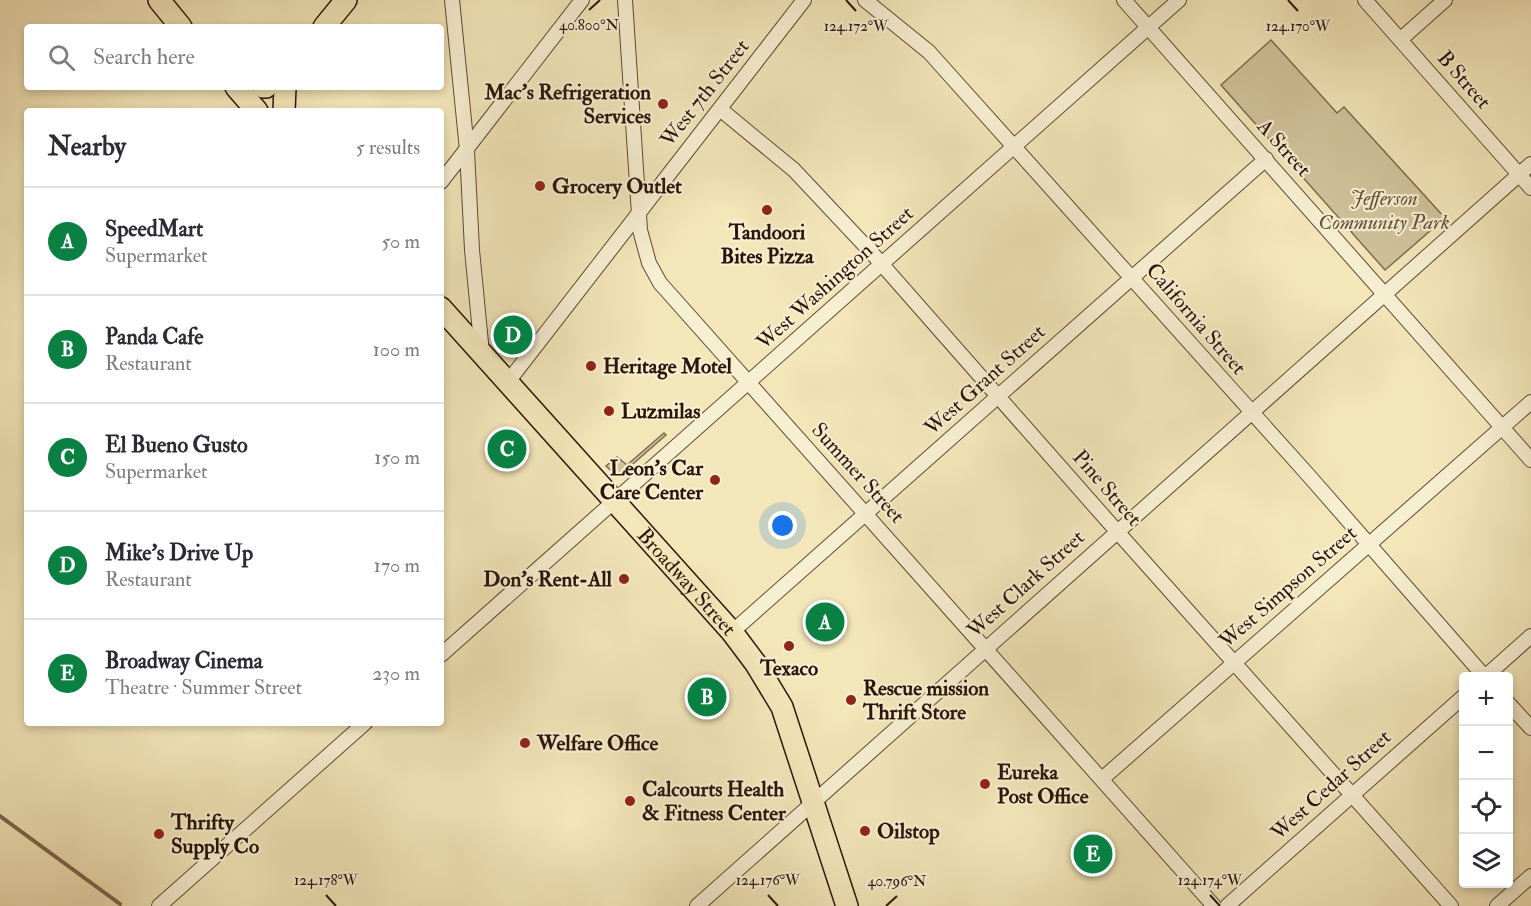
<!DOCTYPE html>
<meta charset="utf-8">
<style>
:root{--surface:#fff;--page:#f2f2f3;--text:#2b2b33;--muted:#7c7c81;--line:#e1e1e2;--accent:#0b8043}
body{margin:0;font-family:"IM FELL Double Pica",serif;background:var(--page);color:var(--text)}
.controls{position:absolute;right:18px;bottom:18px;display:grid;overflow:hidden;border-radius:6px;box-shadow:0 3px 9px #0003}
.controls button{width:54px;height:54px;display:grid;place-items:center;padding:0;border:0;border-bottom:2px solid var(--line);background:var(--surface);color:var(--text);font:30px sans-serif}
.you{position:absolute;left:783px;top:526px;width:21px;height:21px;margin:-15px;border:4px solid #fff;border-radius:50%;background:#1a73e8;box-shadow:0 0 0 9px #1a73e833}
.badge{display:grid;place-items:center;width:39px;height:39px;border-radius:50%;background:var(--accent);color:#fff;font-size:20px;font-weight:700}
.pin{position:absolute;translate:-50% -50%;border:3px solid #fff;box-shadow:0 2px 6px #0006}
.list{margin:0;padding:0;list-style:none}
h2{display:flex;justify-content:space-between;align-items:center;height:78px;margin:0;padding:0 24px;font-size:26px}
h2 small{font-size:20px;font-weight:400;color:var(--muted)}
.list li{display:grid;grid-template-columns:39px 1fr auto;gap:18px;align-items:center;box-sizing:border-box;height:108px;padding:0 24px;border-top:2px solid var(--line)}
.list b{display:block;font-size:22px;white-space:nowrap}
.list p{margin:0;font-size:20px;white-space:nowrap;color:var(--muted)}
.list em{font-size:20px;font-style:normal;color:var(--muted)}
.icon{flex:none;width:33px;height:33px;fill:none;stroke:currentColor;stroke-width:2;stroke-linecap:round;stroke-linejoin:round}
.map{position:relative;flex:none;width:1531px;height:906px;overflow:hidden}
.search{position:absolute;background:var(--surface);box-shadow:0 3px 9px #0003;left:24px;top:24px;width:420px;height:66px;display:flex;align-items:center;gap:15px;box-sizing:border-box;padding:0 21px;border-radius:6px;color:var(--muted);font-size:22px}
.panel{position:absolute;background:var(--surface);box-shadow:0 3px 9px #0003;left:24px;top:108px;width:420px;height:618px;border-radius:6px}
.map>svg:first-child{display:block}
.green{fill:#d1c29b;stroke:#7e6b52;stroke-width:1.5}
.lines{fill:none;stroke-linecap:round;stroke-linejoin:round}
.stream{stroke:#7a674f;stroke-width:4}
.minor-casing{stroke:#5d4835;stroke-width:16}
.highway-casing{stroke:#2b1409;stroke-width:24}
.minor{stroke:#f7efd2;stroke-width:14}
.highway{stroke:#f3e6b9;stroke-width:21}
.ticks{fill:none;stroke:#2b1409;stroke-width:2}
.poi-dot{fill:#8f2418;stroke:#f7efd2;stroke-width:2}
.labels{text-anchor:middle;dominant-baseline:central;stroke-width:4.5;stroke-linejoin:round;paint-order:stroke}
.street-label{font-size:21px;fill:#2b1409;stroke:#f7efd2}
.poi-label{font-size:21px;font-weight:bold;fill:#2b1409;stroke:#f7efd2;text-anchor:start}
.park-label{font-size:21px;font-style:italic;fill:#65513c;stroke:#f7efd2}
.ticks-label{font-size:15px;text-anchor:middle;fill:#2b1409;stroke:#f7efd2;stroke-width:4.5;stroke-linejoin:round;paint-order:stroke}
</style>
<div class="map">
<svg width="1531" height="906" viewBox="0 0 1531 906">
<rect width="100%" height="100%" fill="#f3e6b9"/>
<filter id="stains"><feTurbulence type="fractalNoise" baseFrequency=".00333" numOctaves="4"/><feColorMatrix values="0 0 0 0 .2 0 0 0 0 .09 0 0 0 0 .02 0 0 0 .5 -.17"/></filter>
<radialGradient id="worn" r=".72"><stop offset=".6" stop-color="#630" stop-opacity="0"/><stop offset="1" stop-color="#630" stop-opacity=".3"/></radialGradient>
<g class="green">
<path d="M1271,40L1337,113L1344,107L1445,218L1385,270L1221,85Z"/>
<path d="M664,433L666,435L618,477L606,466L617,457L627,465Z"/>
</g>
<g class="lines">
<path class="stream" d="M0,816L120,904"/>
<defs>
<g id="minor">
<path d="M452,0L467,150L472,250L482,353"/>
<path d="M625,0L640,230L649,263L660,283L1214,906"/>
<path d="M865,0L929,52L1310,477L1484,676"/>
<path d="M1124,0L1531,460"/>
<path d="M1365,0L1531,188"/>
<path d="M1401,39L1445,0"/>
<path d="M720,109L794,170L871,252L1106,519L1451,906"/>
<path d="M441,182L582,0"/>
<path d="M507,383L804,0"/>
<path d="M732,632L1266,159"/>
<path d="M441,655L1179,0"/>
<path d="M1486,676L1531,636"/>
<path d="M1508,703L1531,728"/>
<path d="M1102,779L1531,402"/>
<path d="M159,906L365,723"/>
<path d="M697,906L1531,164"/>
<path d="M1227,906L1464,696"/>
<path d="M1497,906L1531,876"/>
</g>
<g id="highway">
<path d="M159,0L181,27"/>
<path d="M324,27L346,0"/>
<path d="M236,87L257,111"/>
<path d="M263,87H266"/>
<path d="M284,111L285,87"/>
<path id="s1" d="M441,308L732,632L756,664L782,707L847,906"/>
</g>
</defs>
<use href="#minor" class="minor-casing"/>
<use href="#highway" class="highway-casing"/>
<use href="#minor" class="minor"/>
<use href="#highway" class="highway"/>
</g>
<path class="ticks" d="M846,0L856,11M1288,0L1298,11M589,10L600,0M326,895L336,906M768,895L778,906M1210,895L1220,906M886,906L897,896"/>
<g class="poi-dot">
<circle cx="663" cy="104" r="6"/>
<circle cx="540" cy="186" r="6"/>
<circle cx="767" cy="210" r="6"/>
<circle cx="591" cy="366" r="6"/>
<circle cx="609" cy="411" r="6"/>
<circle cx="715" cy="480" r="6"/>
<circle cx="624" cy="579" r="6"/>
<circle cx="789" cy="646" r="6"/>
<circle cx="851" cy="700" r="6"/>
<circle cx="525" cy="743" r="6"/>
<circle cx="985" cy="784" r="6"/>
<circle cx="630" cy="801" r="6"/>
<circle cx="865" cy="831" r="6"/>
<circle cx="159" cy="834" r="6"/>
</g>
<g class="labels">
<g class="street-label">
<text transform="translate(1464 80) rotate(49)">B Street</text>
<text transform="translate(705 93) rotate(-52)">West 7th Street</text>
<text transform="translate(1284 148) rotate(48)">A Street</text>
<text transform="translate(835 278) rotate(-42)">West Washington Street</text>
<text transform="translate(1196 319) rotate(49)">California Street</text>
<text transform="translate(985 380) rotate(-42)">West Grant Street</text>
<text transform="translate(858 473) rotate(48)">Summer Street</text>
<text transform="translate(1107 488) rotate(49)">Pine Street</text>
<text stroke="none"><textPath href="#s1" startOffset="368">Broadway Street</textPath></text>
<text transform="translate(1026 584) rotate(-42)">West Clark Street</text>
<text transform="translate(1288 587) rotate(-41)">West Simpson Street</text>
<text transform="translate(1331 785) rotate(-42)">West Cedar Street</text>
</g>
<g class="poi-label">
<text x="651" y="92" text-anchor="end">Mac's Refrigeration<tspan x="651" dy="24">Services</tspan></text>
<text x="552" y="186">Grocery Outlet</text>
<text x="767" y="232" text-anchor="middle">Tandoori<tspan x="767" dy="24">Bites Pizza</tspan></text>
<text x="603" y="366">Heritage Motel</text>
<text x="621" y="411">Luzmilas</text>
<text x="703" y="468" text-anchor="end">Leon's Car<tspan x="703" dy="24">Care Center</tspan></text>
<text x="612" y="579" text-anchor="end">Don's Rent-All</text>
<text x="789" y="668" text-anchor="middle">Texaco</text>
<text x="863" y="688">Rescue mission<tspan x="863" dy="24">Thrift Store</tspan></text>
<text x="537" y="743">Welfare Office</text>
<text x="997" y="772">Eureka<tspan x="997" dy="24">Post Office</tspan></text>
<text x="642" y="789">Calcourts Health<tspan x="642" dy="24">&amp; Fitness Center</tspan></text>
<text x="171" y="822">Thrifty<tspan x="171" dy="24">Supply Co</tspan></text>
<text x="877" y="831">Oilstop</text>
</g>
<g class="park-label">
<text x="1384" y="198">Jefferson<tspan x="1384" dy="24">Community Park</tspan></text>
</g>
</g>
<g class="ticks-label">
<text x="589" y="30">40.800°N</text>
<text x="856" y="31">124.172°W</text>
<text x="1298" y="31">124.170°W</text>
<text x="326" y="885">124.178°W</text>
<text x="768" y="885">124.176°W</text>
<text x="1210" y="885">124.174°W</text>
<text x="897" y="886">40.796°N</text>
</g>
<rect width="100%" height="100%" filter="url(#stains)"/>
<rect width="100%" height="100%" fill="url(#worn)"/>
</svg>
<div class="controls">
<button>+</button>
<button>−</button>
<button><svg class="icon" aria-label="locate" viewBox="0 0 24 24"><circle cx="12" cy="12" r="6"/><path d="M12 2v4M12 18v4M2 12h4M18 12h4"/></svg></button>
<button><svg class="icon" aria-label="layers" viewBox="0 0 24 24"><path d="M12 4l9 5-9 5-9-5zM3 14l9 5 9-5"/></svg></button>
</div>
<div class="you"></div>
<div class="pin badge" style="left:825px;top:622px">A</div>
<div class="pin badge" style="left:707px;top:697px">B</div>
<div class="pin badge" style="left:507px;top:449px">C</div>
<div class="pin badge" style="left:513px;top:335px">D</div>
<div class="pin badge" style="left:1093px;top:854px">E</div>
<div class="search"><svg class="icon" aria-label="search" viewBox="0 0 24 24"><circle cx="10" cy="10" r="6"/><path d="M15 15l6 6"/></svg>Search here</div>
<section class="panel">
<h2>Nearby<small>5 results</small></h2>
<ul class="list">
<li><span class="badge">A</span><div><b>SpeedMart</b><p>Supermarket</p></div><em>50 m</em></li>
<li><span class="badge">B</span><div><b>Panda Cafe</b><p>Restaurant</p></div><em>100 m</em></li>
<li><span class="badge">C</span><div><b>El Bueno Gusto</b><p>Supermarket</p></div><em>150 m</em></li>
<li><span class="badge">D</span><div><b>Mike's Drive Up</b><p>Restaurant</p></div><em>170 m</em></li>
<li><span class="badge">E</span><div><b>Broadway Cinema</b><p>Theatre · Summer Street</p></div><em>230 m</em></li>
</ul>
</section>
</div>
